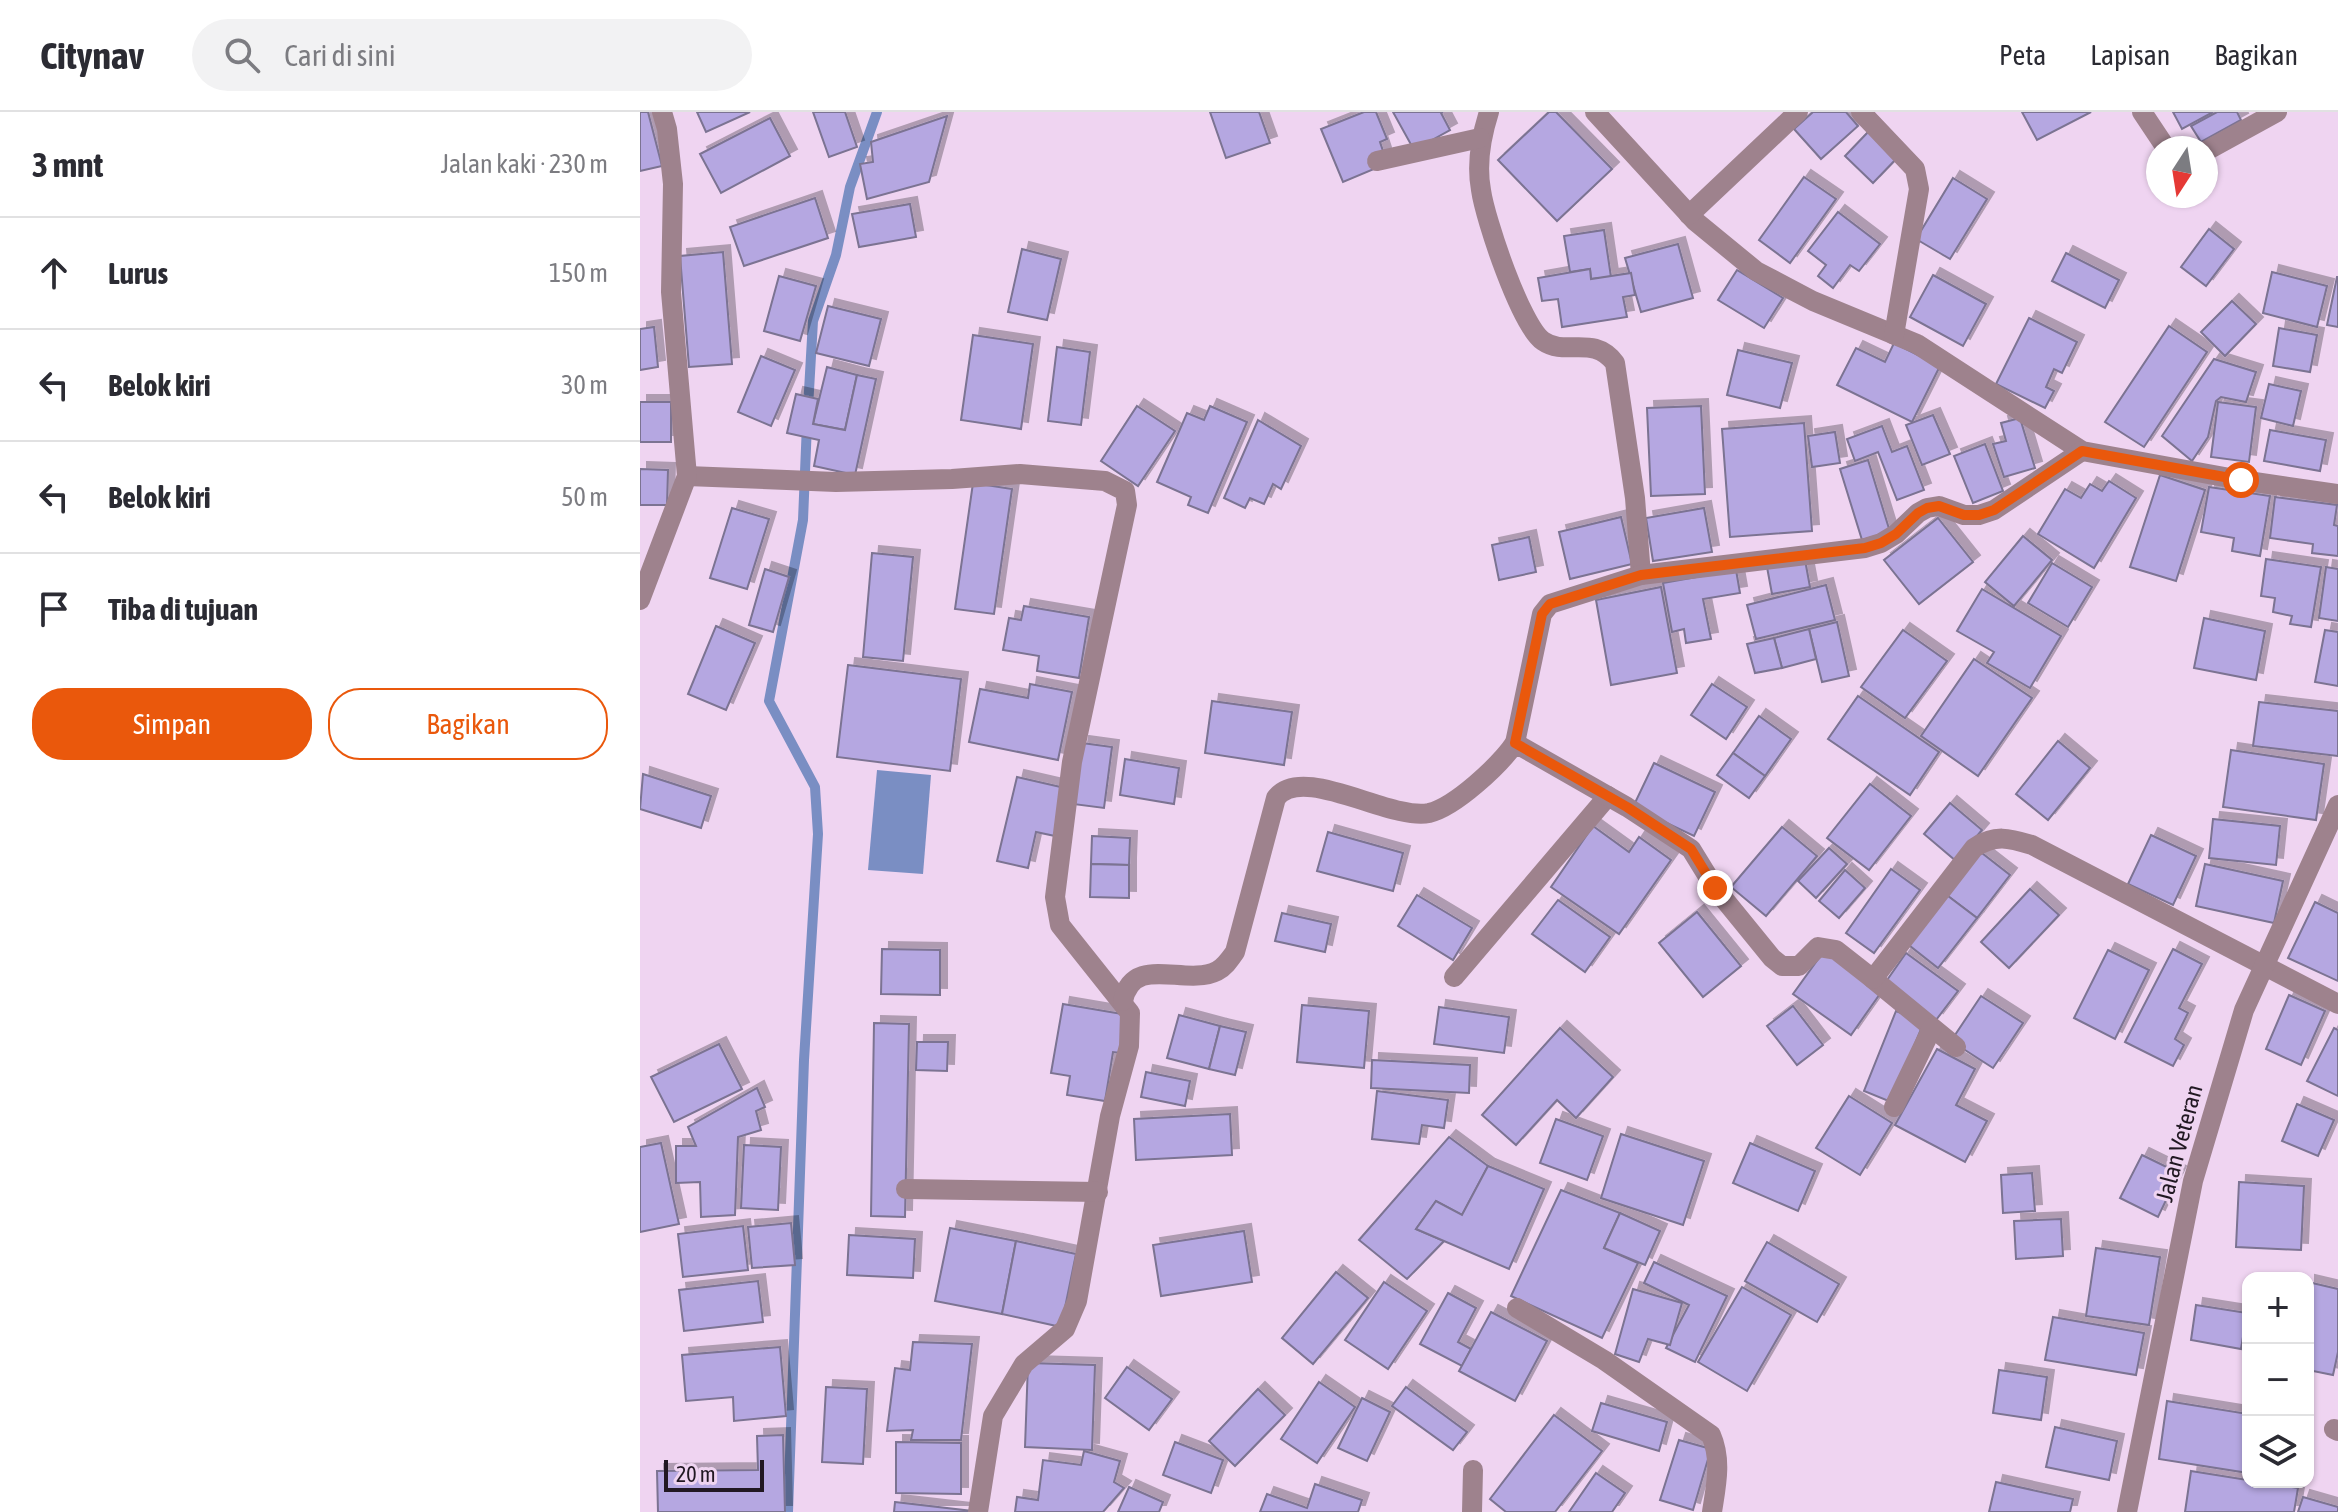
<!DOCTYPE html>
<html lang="id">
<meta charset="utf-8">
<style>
:root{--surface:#fff;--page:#f2f2f3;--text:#2b2b33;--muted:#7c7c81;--line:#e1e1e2;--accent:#ea580c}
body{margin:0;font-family:"Asap Condensed",sans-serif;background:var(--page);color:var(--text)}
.controls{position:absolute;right:24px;bottom:24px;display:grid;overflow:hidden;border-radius:16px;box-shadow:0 2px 6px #0004}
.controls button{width:72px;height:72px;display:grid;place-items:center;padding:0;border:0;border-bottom:2px solid var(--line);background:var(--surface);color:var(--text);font:40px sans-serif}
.compass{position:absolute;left:1506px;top:24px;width:72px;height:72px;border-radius:50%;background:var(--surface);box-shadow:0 2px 6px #0004;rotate:192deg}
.scale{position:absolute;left:24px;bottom:20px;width:100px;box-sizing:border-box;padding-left:8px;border:4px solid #211822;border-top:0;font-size:22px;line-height:28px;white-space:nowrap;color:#211822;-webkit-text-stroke:6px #efd4f1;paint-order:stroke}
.stop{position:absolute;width:24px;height:24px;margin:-18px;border:6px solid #ea580c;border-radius:50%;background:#fff}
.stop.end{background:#ea580c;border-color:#fff;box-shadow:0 2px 8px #0008}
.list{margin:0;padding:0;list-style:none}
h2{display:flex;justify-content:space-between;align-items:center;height:104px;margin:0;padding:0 32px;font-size:34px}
h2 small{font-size:26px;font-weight:400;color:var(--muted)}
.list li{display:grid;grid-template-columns:52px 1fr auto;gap:24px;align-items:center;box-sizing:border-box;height:112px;padding:0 32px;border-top:2px solid var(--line)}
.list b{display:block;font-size:30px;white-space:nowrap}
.list em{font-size:26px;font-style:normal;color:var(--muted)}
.actions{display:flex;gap:16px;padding:24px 32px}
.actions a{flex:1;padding:18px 0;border:2px solid var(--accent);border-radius:32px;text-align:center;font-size:28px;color:var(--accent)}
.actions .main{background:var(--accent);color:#fff}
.icon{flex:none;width:44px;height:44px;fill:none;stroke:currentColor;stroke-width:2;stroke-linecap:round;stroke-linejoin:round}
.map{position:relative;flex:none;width:1698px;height:1400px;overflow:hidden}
header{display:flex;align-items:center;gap:48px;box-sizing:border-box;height:112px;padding:0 40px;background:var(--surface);border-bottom:2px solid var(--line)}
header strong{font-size:38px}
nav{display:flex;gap:44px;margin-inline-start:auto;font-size:28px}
.search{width:560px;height:72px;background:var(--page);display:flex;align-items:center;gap:20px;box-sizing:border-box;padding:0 28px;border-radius:44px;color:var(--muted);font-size:30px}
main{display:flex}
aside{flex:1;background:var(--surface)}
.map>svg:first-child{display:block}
.water{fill:#7a8ec3}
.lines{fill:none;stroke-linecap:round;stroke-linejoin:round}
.stream{stroke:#7a8ec3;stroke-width:10}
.building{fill:#b5a7e1;stroke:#7b7392;stroke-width:2;filter:url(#shadow)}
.minor{stroke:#9e828d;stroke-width:20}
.route{stroke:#ea580c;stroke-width:10}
.labels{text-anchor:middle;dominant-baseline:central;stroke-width:6;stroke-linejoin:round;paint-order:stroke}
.street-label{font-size:24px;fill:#211822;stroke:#efd4f1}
</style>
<header>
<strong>Citynav</strong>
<div class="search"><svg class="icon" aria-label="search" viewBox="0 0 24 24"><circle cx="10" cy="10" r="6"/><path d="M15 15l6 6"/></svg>Cari di sini</div>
<nav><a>Peta</a><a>Lapisan</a><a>Bagikan</a></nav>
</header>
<main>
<aside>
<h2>3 mnt<small>Jalan kaki · 230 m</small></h2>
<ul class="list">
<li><svg class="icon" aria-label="ahead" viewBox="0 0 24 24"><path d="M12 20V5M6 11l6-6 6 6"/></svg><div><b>Lurus</b></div><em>150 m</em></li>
<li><svg class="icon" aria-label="left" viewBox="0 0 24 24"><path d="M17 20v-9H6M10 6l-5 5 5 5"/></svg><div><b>Belok kiri</b></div><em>30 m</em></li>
<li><svg class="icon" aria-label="left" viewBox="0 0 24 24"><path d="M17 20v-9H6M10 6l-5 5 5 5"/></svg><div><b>Belok kiri</b></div><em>50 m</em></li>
<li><svg class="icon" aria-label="arrive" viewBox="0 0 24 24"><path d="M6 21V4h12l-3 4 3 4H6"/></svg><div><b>Tiba di tujuan</b></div></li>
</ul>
<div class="actions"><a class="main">Simpan</a><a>Bagikan</a></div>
</aside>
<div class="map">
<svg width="1698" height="1400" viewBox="0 0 1698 1400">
<defs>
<filter id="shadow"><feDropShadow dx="7" dy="-7" stdDeviation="0" flood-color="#0004"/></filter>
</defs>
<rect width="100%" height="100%" fill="#efd4f1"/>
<path class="water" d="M237,658L291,663L283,762L228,758Z"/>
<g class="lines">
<g class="stream">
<path d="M168,296L173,209L196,143L210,75L237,0"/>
<path d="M148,1400L164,948L178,722L175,675L129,589L163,408L167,312"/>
</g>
</g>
<g class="building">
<path d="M0,0H8L22,54L0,59Z"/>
<path d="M57,0H110L66,20Z"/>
<path d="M173,0H205L217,35L189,45Z"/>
<path d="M570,0H619L630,31L586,46Z"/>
<path d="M724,0H736L747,27L740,30L744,42L734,57L703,70L681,17Z"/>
<path d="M753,0H803L801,1L810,18L774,38Z"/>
<path d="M909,0H916L972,57L917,109L858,48Z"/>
<path d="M1173,0H1206L1218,14L1181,47L1154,17Z"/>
<path d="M1382,0H1451L1397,28Z"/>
<path d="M1533,0H1573L1542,17Z"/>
<path d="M1577,0H1597L1601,8L1561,30L1551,14Z"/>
<path d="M307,4L289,70L227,87L220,52L233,50L231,30Z"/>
<path d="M130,6L150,44L81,81L60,42Z"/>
<path d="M1230,18L1259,44L1233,71L1205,44Z"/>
<path d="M1164,65L1196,87L1150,151L1119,128Z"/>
<path d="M1313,66L1347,87L1310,147L1276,127Z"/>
<path d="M175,86L188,126L104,154L90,115Z"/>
<path d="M270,92L276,125L219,135L212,102Z"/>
<path d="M1198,100L1240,132L1219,159L1210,153L1193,176L1178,164L1186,153L1168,139Z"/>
<path d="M1569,117L1594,137L1566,174L1541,155Z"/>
<path d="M964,118L971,165L951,167L950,157L930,160L924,124Z"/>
<path d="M1038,132L1053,186L1001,200L985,146Z"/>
<path d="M382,137L421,147L407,208L368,200Z"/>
<path d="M83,140L92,252L49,255L40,144Z"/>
<path d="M1426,141L1479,168L1465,196L1412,169Z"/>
<path d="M950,157L951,167L991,161L995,183L983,185L987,205L922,215L918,187L902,189L898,166Z"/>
<path d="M1097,158L1143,186L1124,216L1078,188Z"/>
<path d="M1632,160L1687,174L1677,215L1623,201Z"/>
<path d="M1293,163L1346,192L1323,234L1270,205Z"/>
<path d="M139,164L176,174L160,229L124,219Z"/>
<path d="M1697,165H1698V215L1687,213Z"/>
<path d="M1592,189L1616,212L1585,244L1561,220Z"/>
<path d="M188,194L241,207L229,254L176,241Z"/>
<path d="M1389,206L1437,230L1422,261L1414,257L1406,275L1414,279L1405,296L1356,272Z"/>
<path d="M1529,214L1567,240L1504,335L1465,310Z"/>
<path d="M14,215L18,255L0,258V217Z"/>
<path d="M1639,216L1677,223L1670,260L1633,254Z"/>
<path d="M333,223L393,232L381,317L321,308Z"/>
<path d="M1254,231L1300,254L1272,310L1197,273L1216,236L1245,250Z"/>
<path d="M417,235L450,240L441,313L408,309Z"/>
<path d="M1098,238L1152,251L1140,296L1087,283Z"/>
<path d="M121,244L155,258L131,314L98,300Z"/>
<path d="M1574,247L1616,260L1606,290L1581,285L1576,289L1568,325L1552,349L1522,324Z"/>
<path d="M187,255L217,263L205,318L173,312Z"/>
<path d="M217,263L236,267L215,363L174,354L179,328L147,321L156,282L178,287L173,312L205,318Z"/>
<path d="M1629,272L1661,279L1653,314L1621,306Z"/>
<rect x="0" y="290" width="31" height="40"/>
<path d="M1578,290L1616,295L1609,350L1571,345Z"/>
<path d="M497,294L535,319L498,374L461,349Z"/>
<path d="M570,294L607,310L568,401L548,393L551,385L517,370L547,301L564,308Z"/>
<path d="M1061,294L1065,382L1011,384L1007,296Z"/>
<path d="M1293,303L1310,342L1282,353L1266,313Z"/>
<path d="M1380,306L1395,356L1364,365L1353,332L1366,329L1361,311Z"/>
<path d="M618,308L661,334L641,377L633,372L624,392L610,386L605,396L584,386Z"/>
<path d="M1164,311L1172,419L1090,425L1082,317Z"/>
<path d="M1242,314L1252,340L1267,334L1284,378L1257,388L1238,340L1215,349L1207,327Z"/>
<path d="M1630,318L1686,328L1680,359L1624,349Z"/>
<path d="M1195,320L1200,351L1172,355L1168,324Z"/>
<path d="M1345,332L1363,379L1333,391L1314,344Z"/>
<path d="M1228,348L1250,420L1222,428L1200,357Z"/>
<path d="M0,357L28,358L27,393H0Z"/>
<path d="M1520,363L1565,378L1536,469L1490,455Z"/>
<path d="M1469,369L1496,386L1454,456L1398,422L1425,377L1441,386L1450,372L1462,379Z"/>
<path d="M333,371L372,377L354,502L315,497Z"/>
<path d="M1569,375L1630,384L1620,444L1592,439L1594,426L1561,420Z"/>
<path d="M1635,385L1697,393L1694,413L1698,414V444L1672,441L1673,432L1630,426Z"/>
<path d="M92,396L129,407L107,477L70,466Z"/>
<path d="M1064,396L1072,440L1013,449L1006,406Z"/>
<path d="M981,405L992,452L930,467L919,420Z"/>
<path d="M1298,406L1333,450L1279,492L1244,448Z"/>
<path d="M1383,424L1412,448L1374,494L1345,470Z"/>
<path d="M889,425L896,460L859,468L852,433Z"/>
<path d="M232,441L273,445L263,549L223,545Z"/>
<path d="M1626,447L1681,455L1671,515L1650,512L1652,504L1633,500L1635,486L1621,484Z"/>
<path d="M1165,448L1170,475L1132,482L1127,455Z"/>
<path d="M1412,451L1452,475L1428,515L1388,491Z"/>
<path d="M1686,455L1698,457V509L1679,506Z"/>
<path d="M125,457L149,465L133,520L109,513Z"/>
<path d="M1096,458L1100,481L1063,487L1071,527L1046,531L1044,517L1032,520L1023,471Z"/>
<path d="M1186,473L1195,508L1116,527L1107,493Z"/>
<path d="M1021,475L1037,561L971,573L956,488Z"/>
<path d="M1342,477L1421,524L1390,576L1347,551L1354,540L1317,519Z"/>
<path d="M384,494L449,505L439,566L397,559L399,544L363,538L369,506L381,508Z"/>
<path d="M1564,506L1625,519L1616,568L1554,556Z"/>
<path d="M1197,510L1209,564L1182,570L1169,517Z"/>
<path d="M76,514L115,531L86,598L48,582Z"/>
<path d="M1169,517L1176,547L1142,556L1134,526Z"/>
<path d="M1263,518L1307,549L1265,606L1221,575Z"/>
<path d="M1685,518L1698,520V574L1675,570Z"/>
<path d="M1134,526L1142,556L1115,561L1107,532Z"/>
<path d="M1334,547L1392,586L1338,664L1281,624Z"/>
<path d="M208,553L321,567L310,659L197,645Z"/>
<path d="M390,572L432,580L418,648L329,630L340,577L388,586Z"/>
<path d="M1072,572L1107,595L1086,627L1051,603Z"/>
<path d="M1218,584L1299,640L1270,683L1188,627Z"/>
<path d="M572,589L652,600L644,653L565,641Z"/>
<path d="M1619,590L1698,599V644L1613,634Z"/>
<path d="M1119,604L1151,627L1125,664L1093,641Z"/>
<path d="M1418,629L1450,656L1408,708L1376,682Z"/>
<path d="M442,631L472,635L464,696L433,692Z"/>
<path d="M1591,638L1684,652L1676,708L1583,695Z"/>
<path d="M1093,641L1125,664L1109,686L1077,663Z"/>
<path d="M485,647L539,656L534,692L480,683Z"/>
<path d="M1014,651L1075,680L1054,724L993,695Z"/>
<path d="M3,662L71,684L61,716L0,697Z"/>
<path d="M377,665L425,676L415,724L396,720L388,756L357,749Z"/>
<path d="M1230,672L1271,704L1229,758L1187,726Z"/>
<path d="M1310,691L1342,718L1316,749L1284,722Z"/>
<path d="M1573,707L1640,714L1636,753L1569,746Z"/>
<path d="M953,714L989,740L999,725L1031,748L979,822L911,775Z"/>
<path d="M1142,715L1177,744L1126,804L1091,775Z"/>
<path d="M688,720L763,741L753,779L677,759Z"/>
<path d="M1511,723L1556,744L1533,793L1488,772Z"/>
<path d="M452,724L490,726L489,753L451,752Z"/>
<path d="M1189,736L1207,752L1176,786L1158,769Z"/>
<path d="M1338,738L1370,763L1337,806L1304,781Z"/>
<path d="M451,752L489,753V786L450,785Z"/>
<path d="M1565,752L1643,769L1634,811L1556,794Z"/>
<path d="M1251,757L1280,778L1234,841L1206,821Z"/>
<path d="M1205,758L1225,776L1199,806L1179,789Z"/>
<path d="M1390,777L1419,803L1369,856L1341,830Z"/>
<path d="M1304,781L1337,806L1298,856L1265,830Z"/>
<path d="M777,783L832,816L813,848L758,814Z"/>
<path d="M918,788L970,825L945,860L892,822Z"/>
<path d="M1675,790L1698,801V869L1648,846Z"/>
<path d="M1057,800L1101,854L1063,885L1019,831Z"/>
<path d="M642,801L691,812L685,840L635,829Z"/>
<path d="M242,837L300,838V883L241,882Z"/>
<path d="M1533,837L1562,852L1539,896L1548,901L1535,927L1544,933L1533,954L1485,930Z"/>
<path d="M1468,838L1509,858L1475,927L1434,906Z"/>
<path d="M1184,839L1242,879L1211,923L1153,882Z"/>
<path d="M1266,841L1318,879L1296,908L1245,871Z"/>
<path d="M1649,883L1685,899L1661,953L1626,937Z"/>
<path d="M1341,884L1383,911L1353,956L1311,929Z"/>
<path d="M423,892L488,903L481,941L473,940L465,989L427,983L430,964L411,961Z"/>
<path d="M662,893L729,899L724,956L657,950Z"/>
<path d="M1153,894L1183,933L1157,953L1127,914Z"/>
<path d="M799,895L869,905L864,941L794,932Z"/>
<path d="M1256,899L1284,910L1251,990L1224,979Z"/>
<path d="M539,903L580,914L569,957L527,946Z"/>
<path d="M234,911L269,912L265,1105L231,1104Z"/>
<path d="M580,914L606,920L595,963L569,957Z"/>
<path d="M920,916L973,965L936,1006L917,988L876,1033L842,1003Z"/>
<path d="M1694,916L1698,918V984L1667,969Z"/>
<path d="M277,930H308L307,959L276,958Z"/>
<path d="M79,932L102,977L34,1010L11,965Z"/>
<path d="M1297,937L1335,957L1316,993L1347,1009L1325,1050L1255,1013Z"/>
<path d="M732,948L830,953L829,981L731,976Z"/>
<path d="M506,960L550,969L545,994L501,985Z"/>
<path d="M117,976L125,995L116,999L121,1018L98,1025L95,1103L61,1105L60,1070L36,1071V1034H56L48,1015Z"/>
<path d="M737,979L808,988L804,1016L782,1013L779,1032L732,1027Z"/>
<path d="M1209,984L1252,1011L1220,1063L1176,1036Z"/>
<path d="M1657,992L1694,1008L1678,1044L1642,1029Z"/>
<path d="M590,1002L592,1043L496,1048L494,1007Z"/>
<path d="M916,1007L963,1024L947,1068L900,1051Z"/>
<path d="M981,1022L1064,1049L1043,1113L961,1086Z"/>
<path d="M809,1025L848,1054L822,1103L796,1089L776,1117L804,1129L767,1167L719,1128Z"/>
<path d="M21,1031L39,1112L0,1120V1035Z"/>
<path d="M1110,1031L1175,1059L1158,1099L1093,1071Z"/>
<path d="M104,1033L141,1035L138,1098L101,1096Z"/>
<path d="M1502,1043L1539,1061L1518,1105L1480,1086Z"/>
<path d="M848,1054L904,1077L869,1157L776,1117L796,1089L822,1103Z"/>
<path d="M1392,1061L1395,1099L1363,1101L1361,1063Z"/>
<path d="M1599,1070L1664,1074L1661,1138L1596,1135Z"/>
<path d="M921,1078L980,1101L964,1136L998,1151L962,1226L871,1184Z"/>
<path d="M980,1101L1020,1119L1005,1153L964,1136Z"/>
<path d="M1421,1107L1423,1144L1376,1147L1374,1109Z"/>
<path d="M151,1111L155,1153L112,1156L108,1115Z"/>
<path d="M103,1114L108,1158L43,1165L38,1122Z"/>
<path d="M310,1116L376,1129L362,1202L295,1189Z"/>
<path d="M604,1119L612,1170L521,1184L513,1133Z"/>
<path d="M209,1123L275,1127L273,1166L207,1163Z"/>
<path d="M376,1129L436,1142L421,1215L362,1202Z"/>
<path d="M1127,1130L1199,1172L1177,1210L1105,1169Z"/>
<path d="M1456,1136L1520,1145L1509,1213L1446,1204Z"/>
<path d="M1014,1150L1087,1184L1055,1250L1026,1236L1049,1193L1004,1171Z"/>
<path d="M696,1160L728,1186L673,1252L642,1226Z"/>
<path d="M118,1169L123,1210L44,1219L39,1178Z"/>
<path d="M744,1170L787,1199L748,1257L705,1228Z"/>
<path d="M1668,1170L1698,1177V1240L1693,1263L1668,1258Z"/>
<path d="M1102,1175L1151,1203L1107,1279L1058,1250Z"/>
<path d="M993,1177L1042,1191L1030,1233L1008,1227L999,1250L975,1242Z"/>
<path d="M808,1181L836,1196L818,1230L831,1237L822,1254L780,1232Z"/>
<path d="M1556,1193L1607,1201L1601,1237L1551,1228Z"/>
<path d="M851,1200L907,1229L875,1289L819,1259Z"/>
<path d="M1413,1205L1504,1221L1496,1263L1405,1248Z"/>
<path d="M273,1230L332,1232L321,1328H271L273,1318L247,1319L255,1256L270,1258Z"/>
<path d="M140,1235L146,1304L94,1309L93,1285L46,1289L42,1243Z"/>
<path d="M388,1251L455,1253L452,1338L385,1335Z"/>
<path d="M487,1255L532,1287L509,1318L465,1286Z"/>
<path d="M1359,1258L1407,1265L1401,1308L1353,1301Z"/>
<path d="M679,1270L715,1295L677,1351L641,1327Z"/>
<path d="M186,1275L227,1277L223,1352L182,1350Z"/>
<path d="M766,1275L827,1320L813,1338L752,1294Z"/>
<path d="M618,1277L645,1303L595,1354L569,1329Z"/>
<path d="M722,1286L750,1300L727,1349L698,1336Z"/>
<path d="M1527,1289L1608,1302V1361L1519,1347Z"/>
<path d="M961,1291L1027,1310L1019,1339L952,1319Z"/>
<path d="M914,1303L962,1339L915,1400H866L850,1387Z"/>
<path d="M1415,1315L1477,1329L1469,1368L1406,1355Z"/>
<path d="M143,1323L145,1400H18L17,1359L118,1358L117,1324Z"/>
<path d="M1039,1328L1071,1337L1053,1398L1020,1388Z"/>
<path d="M256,1330L321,1331V1382L256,1381Z"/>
<path d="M535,1330L583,1348L571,1381L523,1363Z"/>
<path d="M444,1339L480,1349L474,1370L484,1376L463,1400H375L377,1385L398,1388L403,1348L441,1353Z"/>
<path d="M1551,1359L1658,1376L1654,1400H1545Z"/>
<path d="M956,1361L985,1381L972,1400H929Z"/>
<path d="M1356,1370L1433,1387L1430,1400H1349Z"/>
<path d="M675,1372L722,1388L718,1400H620L627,1382L667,1396Z"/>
<path d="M489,1375L523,1390L519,1400H478Z"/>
<path d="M1663,1385L1698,1395V1400H1658Z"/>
<path d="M255,1390L332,1399V1400H254Z"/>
</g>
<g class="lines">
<g class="minor">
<path d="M849,0C841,25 836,51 841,78C845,107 881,214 903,229C926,245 953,222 975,251L995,386L1001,463"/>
<path d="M955,0L1055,109L1116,159L1173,189L1277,232L1442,339L1601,368L1698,382"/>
<path d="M1221,0L1275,57L1279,77L1254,223"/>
<path d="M1502,0L1526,36"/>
<path d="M1566,39L1637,0"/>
<path d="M737,49L840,26"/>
<path d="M1049,103L1158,0"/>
<path d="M47,364L196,370L312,367L380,362L465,369L485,379L487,393L432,650L415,785L420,813L490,901L489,934L470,1004L437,1189L425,1217L384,1252L353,1304L338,1400"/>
<path d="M0,488L47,364L31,180L33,72L27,17L22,0"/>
<path d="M875,631L902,502L910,492L1001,463L1225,436L1241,431L1256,422L1278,401L1287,396L1299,394L1324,403H1339L1354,398L1442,339"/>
<path d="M814,865L968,684"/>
<path d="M1233,867L1316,935"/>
<path d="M483,889C493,841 545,875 577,859C585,855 590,847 595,840L636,686C662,651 750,709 789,701C815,695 860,653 875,631L987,695L1051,737L1075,776L1132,846L1142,854H1159L1178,835L1196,838L1233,867L1334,736C1355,722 1369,726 1392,733L1698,892"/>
<path d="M1254,995L1292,916"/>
<path d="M266,1077L458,1080"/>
<path d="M877,1196L964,1248L1071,1323C1082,1348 1076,1374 1072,1400"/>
<path d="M1694,1317L1698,1319"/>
<path d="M832,1400L833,1358"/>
<path d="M1487,1400L1553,1069L1604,898L1698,693"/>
</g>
</g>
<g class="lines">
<path class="route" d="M1075,776L1051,737L987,695L875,631L902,502L910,492L1001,463L1225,436L1241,431L1256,422L1278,401L1287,396L1299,394L1324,403H1339L1354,398L1442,339L1601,368"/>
</g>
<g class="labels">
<g class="street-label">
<text transform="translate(1539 1031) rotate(-75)">Jalan Veteran</text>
</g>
</g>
</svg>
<div class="controls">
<button>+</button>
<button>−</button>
<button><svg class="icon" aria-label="layers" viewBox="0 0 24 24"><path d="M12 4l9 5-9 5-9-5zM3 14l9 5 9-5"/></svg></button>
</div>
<svg class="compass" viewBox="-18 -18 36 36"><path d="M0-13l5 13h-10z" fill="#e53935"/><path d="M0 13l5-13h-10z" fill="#7c7c81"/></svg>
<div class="scale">20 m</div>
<div class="stop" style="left:1601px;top:368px"></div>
<div class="stop end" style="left:1075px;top:776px"></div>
</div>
</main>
